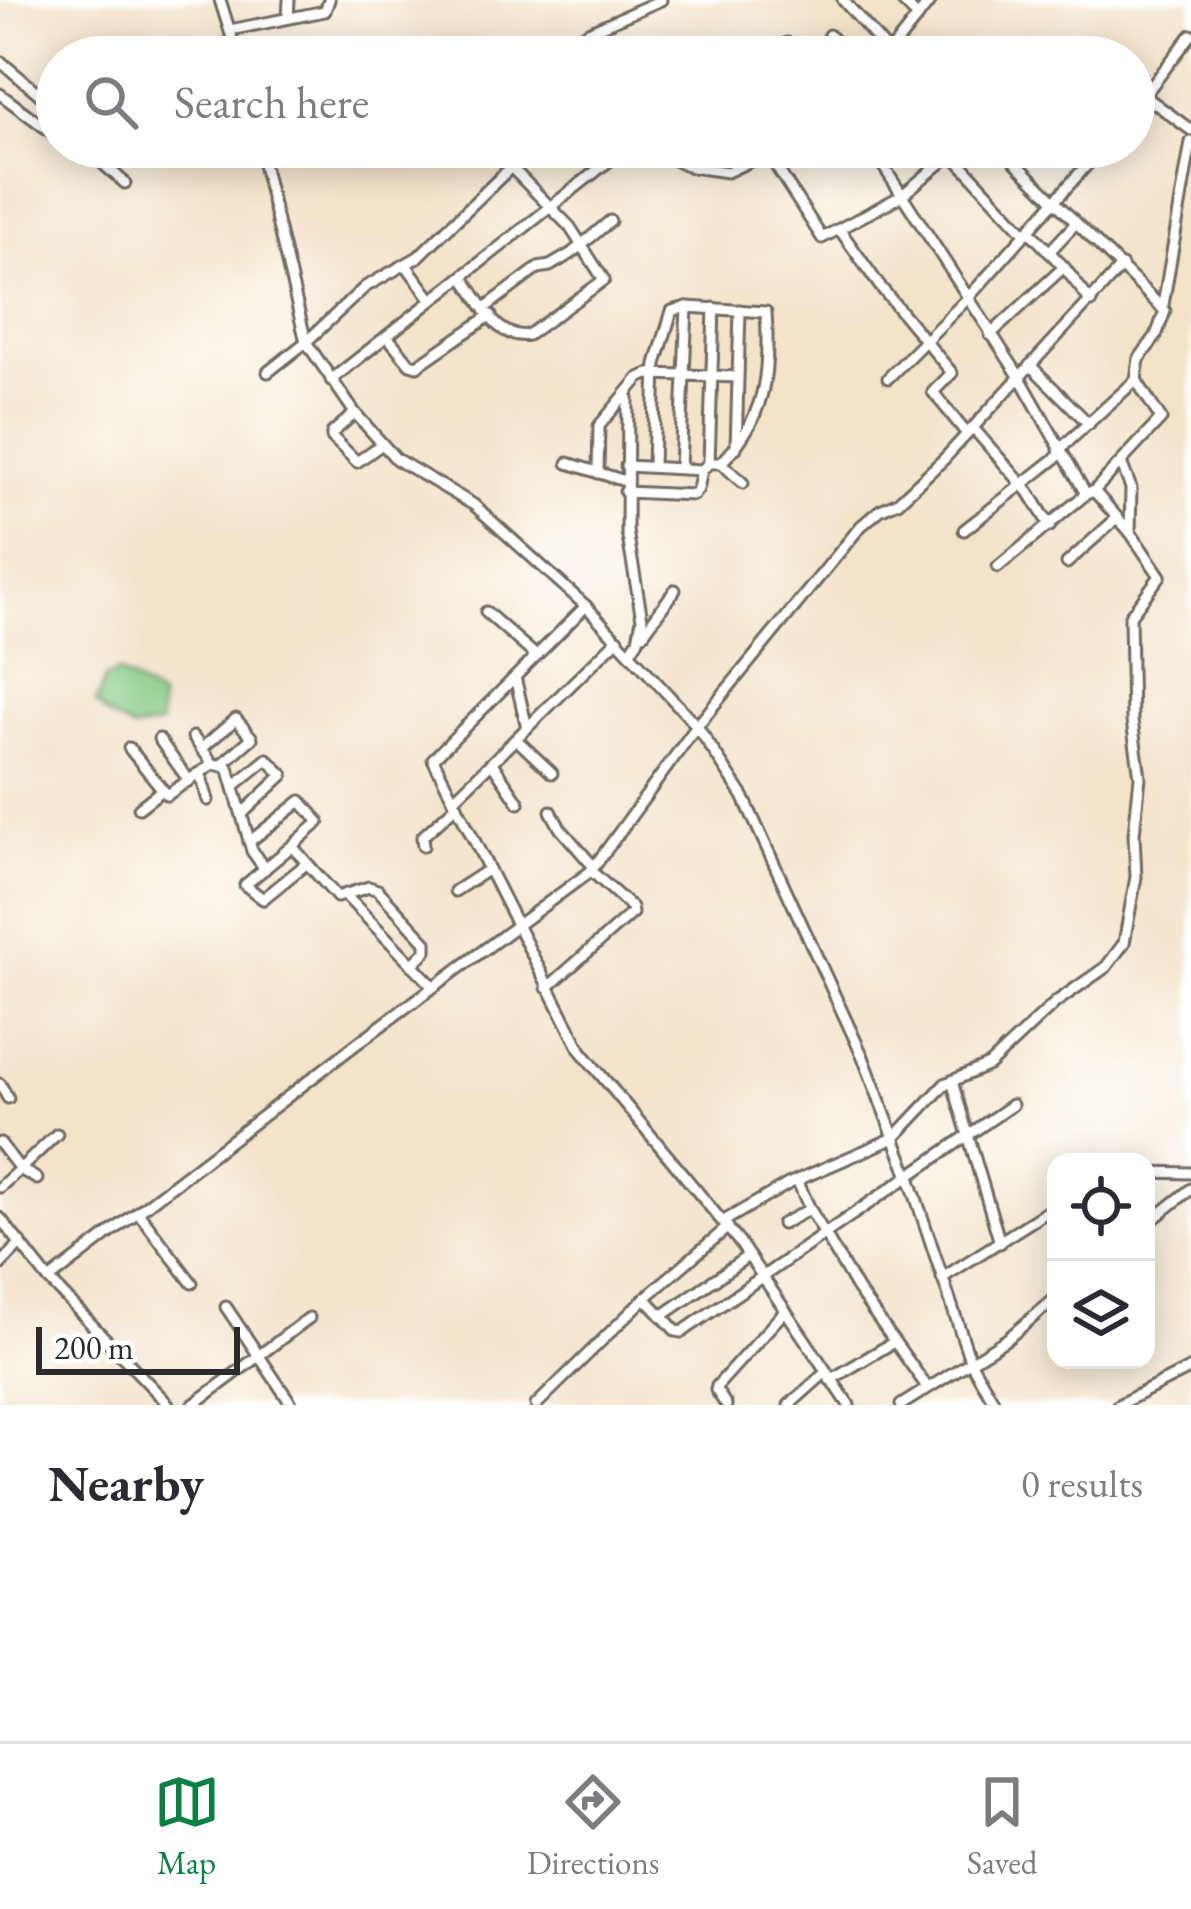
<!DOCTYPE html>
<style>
:root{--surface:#fff;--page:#f2f2f3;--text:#2b2b33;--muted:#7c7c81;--line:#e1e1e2;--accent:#0b8043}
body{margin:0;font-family:"EB Garamond",serif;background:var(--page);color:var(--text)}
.controls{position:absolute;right:36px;bottom:36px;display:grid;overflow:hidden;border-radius:24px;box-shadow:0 6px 30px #0003}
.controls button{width:108px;height:108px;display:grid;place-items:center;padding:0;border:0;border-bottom:3px solid var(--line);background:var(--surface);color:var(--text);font:60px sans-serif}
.scale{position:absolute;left:36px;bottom:30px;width:204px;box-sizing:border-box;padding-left:12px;border:6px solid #2b2b2b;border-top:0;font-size:33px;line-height:42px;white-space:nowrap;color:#2b2b2b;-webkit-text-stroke:9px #fff;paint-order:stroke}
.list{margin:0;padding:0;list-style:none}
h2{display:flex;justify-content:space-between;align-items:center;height:156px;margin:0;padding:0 48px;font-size:51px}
h2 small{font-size:39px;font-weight:400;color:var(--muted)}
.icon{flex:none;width:66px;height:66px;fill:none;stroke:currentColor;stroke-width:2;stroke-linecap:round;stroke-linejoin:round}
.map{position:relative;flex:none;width:1191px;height:1405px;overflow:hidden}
.search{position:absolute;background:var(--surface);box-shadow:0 6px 30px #0003;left:36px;right:36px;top:36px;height:132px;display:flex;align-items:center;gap:30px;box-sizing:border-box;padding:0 42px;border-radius:66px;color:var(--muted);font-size:45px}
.sheet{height:336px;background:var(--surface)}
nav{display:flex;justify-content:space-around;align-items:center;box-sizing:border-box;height:168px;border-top:3px solid var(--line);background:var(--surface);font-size:33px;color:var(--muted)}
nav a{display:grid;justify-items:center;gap:6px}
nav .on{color:var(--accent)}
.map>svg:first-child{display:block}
.green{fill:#86ca84;stroke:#587a58;stroke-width:3}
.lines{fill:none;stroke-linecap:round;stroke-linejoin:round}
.minor-casing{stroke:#716b62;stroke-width:15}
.minor{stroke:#fff;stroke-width:9}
</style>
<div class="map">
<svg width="1191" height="1405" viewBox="0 0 1191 1405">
<rect width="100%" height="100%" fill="#fff"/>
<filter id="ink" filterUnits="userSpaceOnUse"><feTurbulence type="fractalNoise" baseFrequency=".00833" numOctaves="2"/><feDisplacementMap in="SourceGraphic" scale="24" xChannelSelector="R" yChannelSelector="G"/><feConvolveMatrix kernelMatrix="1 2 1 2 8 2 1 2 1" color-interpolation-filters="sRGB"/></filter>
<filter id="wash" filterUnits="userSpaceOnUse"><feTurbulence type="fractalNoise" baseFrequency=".004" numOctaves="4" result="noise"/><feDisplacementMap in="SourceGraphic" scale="48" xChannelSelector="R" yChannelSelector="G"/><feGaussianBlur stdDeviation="2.7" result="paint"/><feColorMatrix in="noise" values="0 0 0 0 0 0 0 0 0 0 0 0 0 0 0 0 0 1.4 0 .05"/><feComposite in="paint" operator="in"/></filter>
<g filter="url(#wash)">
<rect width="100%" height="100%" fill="#f3e3c9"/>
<path class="green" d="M118,672L160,698V725L133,730L107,715L96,703L105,678Z"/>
</g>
<g filter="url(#ink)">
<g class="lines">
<defs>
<g id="minor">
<path d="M220,0L238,57"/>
<path d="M843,0L893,57"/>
<path d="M901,0L918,17"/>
<path d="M288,18L289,0"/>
<path d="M230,30L325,11L329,0"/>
<path d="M829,35L849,57"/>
<path d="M787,43L801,57"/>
<path d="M1083,51L1091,57"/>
<path d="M1009,54L1012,57"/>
<path d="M557,57L588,32L661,0"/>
<path d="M886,57L931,0"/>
<path d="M0,61L57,109"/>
<path d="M1134,88L1191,130"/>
<path d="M0,94L51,132L57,129"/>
<path d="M1134,109L1191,35"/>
<path d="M84,147L125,183"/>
<path d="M259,147L306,342L355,413L396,459L474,505L586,606L697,726L743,796L863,1057L908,1174L971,1363L996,1405"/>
<path d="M918,147L935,168"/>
<path d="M1000,147L1165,311L1156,336L1139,359L1136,380L1059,450"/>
<path d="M770,157L822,238L901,196L952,154L1026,234"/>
<path d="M840,230L879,285L952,373L933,392L967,434"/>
<path d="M1029,231L1064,267"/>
<path d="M1049,252L1076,223"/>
<path d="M406,265L432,300"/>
<path d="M464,279C482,302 495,340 528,335L604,280L570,227L499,155L501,147"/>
<path d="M1163,305L1191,142"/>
<path d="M486,307L538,268L550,266L572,253L610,221"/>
<path d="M990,335L1064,267L1091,302"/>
<path d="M387,336L410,364L417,366L491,315"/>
<path d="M1030,365L1089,424"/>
<path d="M268,372L306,342L365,287L418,257L511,167"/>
<path d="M888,378L967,299L1103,147"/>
<path d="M331,380L614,157L659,154L692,167L727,172L757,158L770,157L778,147"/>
<path d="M628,398L627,531L642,619L638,640L630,652"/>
<path d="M355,413L332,433V437L357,462L382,444"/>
<path d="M973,428L1029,492L1050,526"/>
<path d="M736,448L740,310"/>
<path d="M568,463L625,481"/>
<path d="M709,463L714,308"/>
<path d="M721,463L743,483"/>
<path d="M1122,465L1131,488L1130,532"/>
<path d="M653,466L656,364L672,311L687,307"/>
<path d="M680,468L684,375L737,377"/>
<path d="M598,473L599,426L639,378L648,374L684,375L687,307L766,312C770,373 766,418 721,463H709L702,470L626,466"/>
<path d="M1094,491L1161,419L1136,380"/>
<path d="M625,492L693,495L698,489L702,470"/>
<path d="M964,530L1061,454"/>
<path d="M1067,563L1117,518"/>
<path d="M998,567L1086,494"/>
<path d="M586,606L433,759L581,1051L740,1243L849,1405"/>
<path d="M486,612L535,655"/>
<path d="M643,634L675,590"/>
<path d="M515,677L527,728"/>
<path d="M193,737L213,764"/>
<path d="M159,739L189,781"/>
<path d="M516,739L552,773"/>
<path d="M129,748L167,795L213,764L228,767L252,851L265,869"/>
<path d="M201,749L236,719L252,738L221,765"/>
<path d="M492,763L519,803"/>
<path d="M200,773L208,800"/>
<path d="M235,785L267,759L283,775L242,814"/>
<path d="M454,799L618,639"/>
<path d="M139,808L162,790"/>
<path d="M551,811L560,828L594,867"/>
<path d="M249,842L301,801L319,822L292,846"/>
<path d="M423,846L422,837L457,805"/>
<path d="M306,864L263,899L245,885L292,846L337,897L369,887L378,890L426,942V951L412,965"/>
<path d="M455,891L489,869"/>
<path d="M346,896L433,986"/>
<path d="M547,988L632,913L631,907L591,871"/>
<path d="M952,1081L1000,1243"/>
<path d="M0,1084L8,1098"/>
<path d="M0,1143L20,1169L0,1187"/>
<path d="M1146,1172L1191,1173"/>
<path d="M37,1179L20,1169L57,1134"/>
<path d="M797,1180L810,1209"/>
<path d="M138,1212L192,1283"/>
<path d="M0,1218L49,1280L169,1405"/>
<path d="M724,1221L788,1184L894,1138L945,1084L989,1065L1056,1002L1106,967L1124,943L1136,877L1134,834L1140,777L1132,721L1130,616L1160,576L1130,532L1094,491L1086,494L1019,376L871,147"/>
<path d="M782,1224L810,1209L857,1289L927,1387"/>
<path d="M1146,1225L1191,1189"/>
<path d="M0,1265L21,1243"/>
<path d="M942,1278L1056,1206"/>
<path d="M49,1280L359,1042L591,871L697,726L861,526L880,510L898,502L944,459L1122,266"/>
<path d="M645,1298L676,1331L682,1332L1012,1105"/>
<path d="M226,1307L292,1405"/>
<path d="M662,1316L748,1256"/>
<path d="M830,1380L894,1342"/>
<path d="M193,1405L309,1318"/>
<path d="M536,1405L645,1298L728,1227"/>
<path d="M726,1405L716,1390L717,1386L784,1312"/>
<path d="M789,1405L825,1373"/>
<path d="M901,1405L1007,1339L1056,1298"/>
<path d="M1118,1405L1191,1368"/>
</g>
</defs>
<use href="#minor" class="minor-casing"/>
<use href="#minor" class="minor"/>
</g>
</g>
</svg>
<div class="controls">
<button><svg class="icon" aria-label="locate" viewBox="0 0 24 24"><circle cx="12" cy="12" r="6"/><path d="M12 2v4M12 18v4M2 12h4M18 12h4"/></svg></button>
<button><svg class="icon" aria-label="layers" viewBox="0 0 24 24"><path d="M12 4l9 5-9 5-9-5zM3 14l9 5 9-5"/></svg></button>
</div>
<div class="scale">200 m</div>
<div class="search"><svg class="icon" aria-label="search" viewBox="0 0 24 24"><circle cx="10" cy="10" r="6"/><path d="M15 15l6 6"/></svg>Search here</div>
</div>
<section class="sheet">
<h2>Nearby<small>0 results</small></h2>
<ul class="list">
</ul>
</section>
<nav>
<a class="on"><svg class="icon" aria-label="map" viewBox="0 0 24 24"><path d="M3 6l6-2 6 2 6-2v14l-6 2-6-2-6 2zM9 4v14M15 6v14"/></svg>Map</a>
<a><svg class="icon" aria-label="directions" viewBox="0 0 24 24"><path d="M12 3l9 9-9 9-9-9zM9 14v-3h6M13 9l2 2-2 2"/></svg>Directions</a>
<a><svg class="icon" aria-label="saved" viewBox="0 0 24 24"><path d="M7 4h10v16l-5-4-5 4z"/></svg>Saved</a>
</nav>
